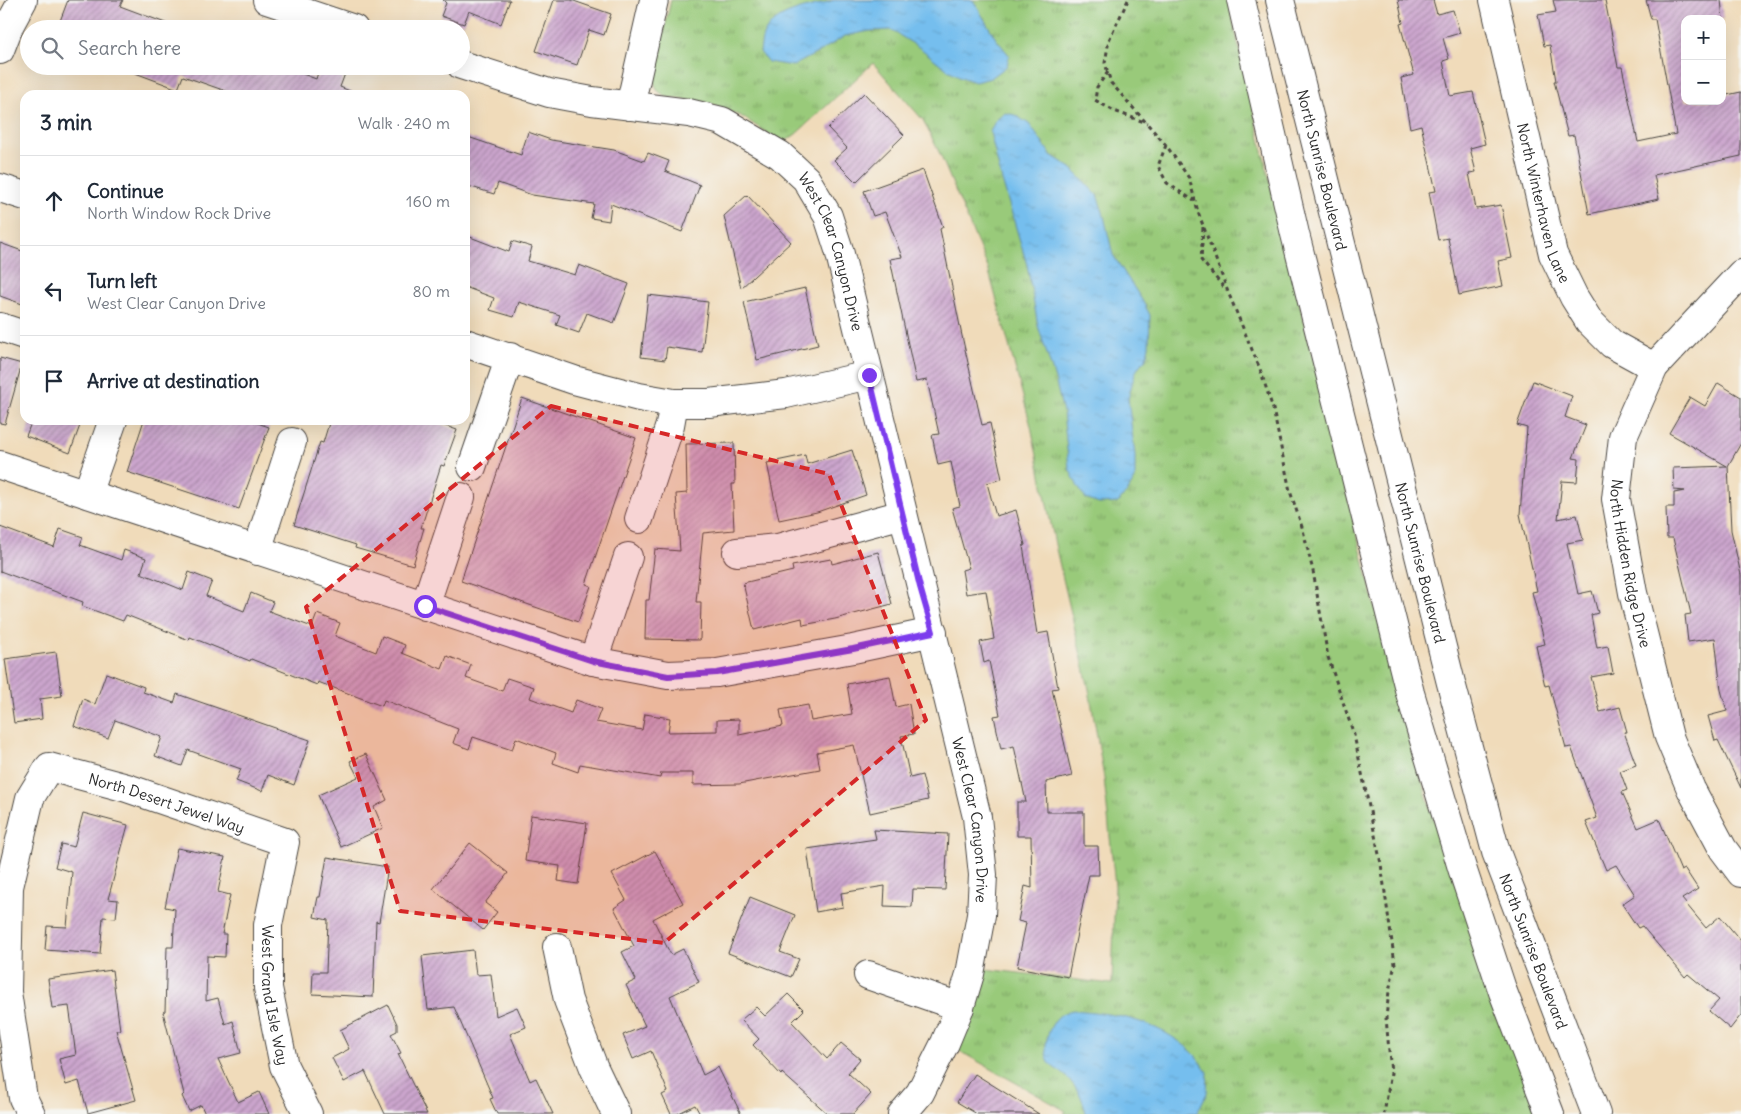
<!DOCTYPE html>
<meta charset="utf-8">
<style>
:root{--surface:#fff;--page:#f6f6f7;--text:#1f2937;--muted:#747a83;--line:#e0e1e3}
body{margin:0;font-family:Delius,sans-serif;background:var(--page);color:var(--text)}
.controls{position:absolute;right:15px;top:15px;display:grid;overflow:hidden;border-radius:10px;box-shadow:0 5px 20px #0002}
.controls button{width:45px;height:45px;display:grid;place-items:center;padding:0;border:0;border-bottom:1px solid var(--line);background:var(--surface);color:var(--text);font:25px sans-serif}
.stop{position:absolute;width:15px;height:15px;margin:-11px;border:4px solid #7c3aed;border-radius:50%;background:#fff}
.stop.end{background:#7c3aed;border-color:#fff;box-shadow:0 1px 5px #0008}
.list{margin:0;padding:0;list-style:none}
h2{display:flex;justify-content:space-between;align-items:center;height:65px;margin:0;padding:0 20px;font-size:21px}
h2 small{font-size:16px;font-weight:400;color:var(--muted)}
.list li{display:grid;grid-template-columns:32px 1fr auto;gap:15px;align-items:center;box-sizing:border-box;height:90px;padding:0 20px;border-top:1px solid var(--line)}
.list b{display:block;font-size:19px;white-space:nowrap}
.list p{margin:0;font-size:16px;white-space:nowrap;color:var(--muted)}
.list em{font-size:16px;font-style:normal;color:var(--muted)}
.icon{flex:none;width:28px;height:28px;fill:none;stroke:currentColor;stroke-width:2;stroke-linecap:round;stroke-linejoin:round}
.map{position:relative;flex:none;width:1741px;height:1114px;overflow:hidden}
.search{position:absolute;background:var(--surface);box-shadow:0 5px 20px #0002;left:20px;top:20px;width:450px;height:55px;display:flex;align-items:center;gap:12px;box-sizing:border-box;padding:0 18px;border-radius:28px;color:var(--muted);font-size:19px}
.panel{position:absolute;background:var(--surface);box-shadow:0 5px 20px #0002;left:20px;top:90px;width:450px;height:335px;border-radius:15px}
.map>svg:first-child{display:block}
.grass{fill:url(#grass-tufts);stroke:#627a52}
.water{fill:url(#water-ripples);stroke:#50748c}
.building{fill:url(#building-hatch)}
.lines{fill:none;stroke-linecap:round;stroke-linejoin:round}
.minor-casing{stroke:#494540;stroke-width:30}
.path{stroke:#494540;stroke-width:3;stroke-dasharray:4 4;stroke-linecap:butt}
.minor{stroke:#fff;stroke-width:28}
.route{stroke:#7c3aed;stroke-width:6}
.marked{fill:#d62828;fill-opacity:0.2;stroke:#d62828;stroke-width:4;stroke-dasharray:10 6;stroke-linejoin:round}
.labels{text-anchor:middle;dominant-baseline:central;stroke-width:4;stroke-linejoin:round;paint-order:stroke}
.street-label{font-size:15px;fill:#2b2b2b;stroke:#f6f6f2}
</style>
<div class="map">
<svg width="1741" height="1114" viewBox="0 0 1741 1114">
<defs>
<pattern id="grass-tufts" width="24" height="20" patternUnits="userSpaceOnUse" patternTransform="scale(1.25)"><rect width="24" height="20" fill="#99ca7a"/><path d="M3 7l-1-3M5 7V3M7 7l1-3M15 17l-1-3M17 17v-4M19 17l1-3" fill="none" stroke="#7da464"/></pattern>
<pattern id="water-ripples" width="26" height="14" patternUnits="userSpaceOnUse" patternTransform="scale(1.25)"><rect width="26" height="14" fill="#75beee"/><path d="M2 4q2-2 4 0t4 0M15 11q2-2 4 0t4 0" fill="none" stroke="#65a3cc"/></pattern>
<pattern id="building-hatch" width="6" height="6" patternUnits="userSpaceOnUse" patternTransform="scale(1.25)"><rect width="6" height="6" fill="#cca6ce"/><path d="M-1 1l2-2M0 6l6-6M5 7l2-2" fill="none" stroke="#a687a7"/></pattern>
</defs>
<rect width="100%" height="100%" fill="#f6f6f2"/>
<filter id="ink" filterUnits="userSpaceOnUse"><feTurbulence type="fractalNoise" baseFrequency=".02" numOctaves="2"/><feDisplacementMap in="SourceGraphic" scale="10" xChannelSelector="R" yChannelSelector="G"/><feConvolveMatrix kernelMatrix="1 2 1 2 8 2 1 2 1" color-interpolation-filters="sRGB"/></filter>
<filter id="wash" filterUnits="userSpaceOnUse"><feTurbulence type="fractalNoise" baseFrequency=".0096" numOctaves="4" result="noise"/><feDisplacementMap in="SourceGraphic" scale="20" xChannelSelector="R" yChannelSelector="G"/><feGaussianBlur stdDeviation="1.12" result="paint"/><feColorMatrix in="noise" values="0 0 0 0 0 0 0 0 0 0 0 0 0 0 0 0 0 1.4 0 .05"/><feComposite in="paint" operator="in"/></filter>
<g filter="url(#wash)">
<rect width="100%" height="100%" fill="#f0dbba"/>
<path class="grass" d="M671,0H1228L1273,195L1368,579L1410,744L1446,856L1537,1114H1064L1066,1111L956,1049L985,969L1112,984L1115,886L1104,778L1089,689L1056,549L1031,426L988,268L940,154L923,120L873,63L796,134L783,143L741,116L705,102L666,97L657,90L653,79Z"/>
<g class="water">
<path d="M834,0H973L996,39L1009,55L1007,66L991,78L975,82L961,77L948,70L920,48L891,30L870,31L845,36L819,52L793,66L768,62L760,52C761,47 761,41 763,36C774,10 810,8 834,0Z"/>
<path d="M1005,113L1015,115L1029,124L1051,155L1071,168L1097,195L1103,212L1113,255L1142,300L1150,315L1149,346L1146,359L1140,365L1135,373L1128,399L1135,455V479L1127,492L1118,503L1099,504L1086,499L1078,487L1069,468L1063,412L1055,379L1038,326L1027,265L1001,177L990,132L995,121Z"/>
<path d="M1073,1010C1115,1013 1158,1021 1191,1051C1197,1056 1202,1065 1208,1072L1207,1093L1197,1113L1086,1114C1084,1098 1074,1082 1061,1072C1058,1070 1054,1068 1051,1065C1040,1053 1048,1022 1062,1014C1065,1012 1069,1011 1073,1010Z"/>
</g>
<g id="blocks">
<g class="building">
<path d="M68,0H123L120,6L176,27V29H57Z"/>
<path d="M443,0H510L501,24L469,11L464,24L441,16L446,3Z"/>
<path d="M554,0H571L611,14L604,35L589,30L577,65L536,51Z"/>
<path d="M1398,0H1433L1437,14L1453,10L1460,33L1443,38L1449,59L1443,61L1450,96L1473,92L1485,144L1470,148L1476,172L1469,173L1476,209L1501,205L1512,258L1498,261L1503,286L1459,295L1448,238L1438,240L1429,192L1436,191L1421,125L1410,128L1401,78L1414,75L1400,24L1403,23Z"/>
<path d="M1553,0H1605L1618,67H1622L1638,142L1676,134L1655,19H1651L1646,0H1721L1723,19H1685V101H1722V96L1741,92V156L1654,175L1659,199L1589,214L1574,135L1568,136L1554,81H1556L1550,45L1544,46L1538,15L1556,12Z"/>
<path d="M122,66H282L316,79L320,66H332L346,71L340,87L355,93V95H237L183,76L178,89L122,68Z"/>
<path d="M864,93L904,135L856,182L834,160L847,148L828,128Z"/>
<path d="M528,132L551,140L614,150L644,161L648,153L669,161L665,171L700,185L682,232L611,204L609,221L591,218L594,204L532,195L498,183L494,194L465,185V136L521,155Z"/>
<path d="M923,170L943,227L940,229L962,336L982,425L990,423L1002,479L987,483L996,516L1016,510L1025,545L1023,546L1037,634L1048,632L1058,688L1052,689L1072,776L1046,782L1047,812H1084V846H1098L1099,875H1089L1068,977L1017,967L1026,923L1018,921L1025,886L1032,888L1031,836H1017V802H1026L1014,746L1001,749L994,716L1000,715L989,661L984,663L980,642L994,639L986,591L966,594L962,570L969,568L952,508L960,506L951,462L938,465L932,435L939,434L927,380L916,382L890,259L902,257L885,212L873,216L864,191Z"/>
<path d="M747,195L791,242L741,288L724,216Z"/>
<path d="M465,235L509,252L512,241L532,247L528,261L575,275L579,265L629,284L614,323L587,313L579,333L556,325L560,315L519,302L514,317L490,310L494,298L465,287Z"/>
<path d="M0,243L25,252V305L0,296Z"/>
<path d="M805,288L818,345L757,360L744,302Z"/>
<path d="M648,295L708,302L702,352L667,347L665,360L641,357Z"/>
<path d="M0,358L22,364L5,424L0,423Z"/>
<path d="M1533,381L1572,396L1565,417L1586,425L1573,458L1579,459L1577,482L1562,481L1558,519L1577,515L1583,540L1567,543L1578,594L1592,591L1598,613L1591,615L1597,648L1608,646L1613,673L1591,677L1600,712L1620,707L1627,732H1624L1636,765L1620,771L1627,790L1622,792L1638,828L1659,819L1681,871L1685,869L1698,889L1682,899L1706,928L1720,916L1741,941V1015L1730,1029L1709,1011L1719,1000L1688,974L1685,977L1642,926L1638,928L1622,904L1635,895L1616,865L1606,870L1586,822L1597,818L1571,747L1566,748L1549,685L1545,686L1536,646L1545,644L1532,592L1537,591L1520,514L1527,428L1517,425Z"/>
<path d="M1718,383L1741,397V443L1728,466L1731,530L1741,575V788L1718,740L1715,741L1708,716L1727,711L1721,690L1715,638L1688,642L1685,615L1691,614L1673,538H1667L1666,507H1674V493L1685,491L1674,490L1673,468L1727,466L1669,433L1690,397L1705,406Z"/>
<path d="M522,398L636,438L586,584L591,586L578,622L461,581Z"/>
<path d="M32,420H82L70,453L26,436Z"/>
<path d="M144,420H249L269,427L239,509L127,472Z"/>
<path d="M330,420H429L457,430L444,466L441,465L421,528H424L413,565L355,548L356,545L294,525L320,442L323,443Z"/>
<path d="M734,443L735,484H732L734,530L703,533L696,602H701L700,640L645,639L646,600H649L655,549L680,551L676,494L687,493L686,444Z"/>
<path d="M852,450L866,495L817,512L779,520L767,463L805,455L807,464Z"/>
<path d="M0,527L54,547L60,529L83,537L80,545L121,560L124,550L146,558L141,573L183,590L189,572L212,581L206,596L244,611L251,593L273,602L269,611L312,627L317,614L340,623L335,636L376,652L382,636L405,645L402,653L442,669L447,656L471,665L466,678L502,691L507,678L534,687L530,698L571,713L576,700L601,709L596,722L642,730L645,714L670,718L668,732L717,731V720L739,719V735L783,726L780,710L808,705L811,721L852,714L847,684L890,676L896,707L909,704L914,734L901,736L910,778L922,775L928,800L870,813L854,745L817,752L820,769L739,784L693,785V773H661L660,778L580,764L578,772L553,763L556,753L516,738L512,750L473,737L469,749L453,743L458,729L384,700L382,706L318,682L317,685L251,659L250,661L190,637L189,640L126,615L123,621L82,606L83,602L0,571Z"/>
<path d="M878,552L892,604L835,619L803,625L802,618L754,630L743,583L793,571L792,566L831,559L832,564Z"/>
<path d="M56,652L62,696L40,699L42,719L14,723L5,659Z"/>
<path d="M106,673L144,687L143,692L174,703L177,694L310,740L294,785L268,775L262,791L236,781L241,769L188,750L182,766L155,756L162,737L115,720L108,738L74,726L83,699L95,704Z"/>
<path d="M366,754L387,800L374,807L383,828L341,847L318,795L358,777L350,761Z"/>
<path d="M83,813L128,825L108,899L118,900L116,918L103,917L100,954L45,950L47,926L67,927L72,872L55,867L61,844L74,847Z"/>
<path d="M531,815L587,823L578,884L558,881L560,866L525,861Z"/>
<path d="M874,830L948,834L945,890L913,889L912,907L884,906L885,886L841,893L843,907L816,912L807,849L876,839Z"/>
<path d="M470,843L508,873L485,903L497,912L483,930L433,889Z"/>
<path d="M177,848L225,857L218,892L230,895L222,934H226L225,957L207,956L206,1001L218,998L225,1024L233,1021L241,1053L218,1059L238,1102L259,1092L269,1114H205L201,1105L189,1111L182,1096L184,1094L163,1012L165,1011L167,947H173L175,909L165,907Z"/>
<path d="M655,851L683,903L653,919L671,955L683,949L699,982L670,996L703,1075L718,1067L741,1114H700L695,1105L677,1114H671L662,1095L668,1092L651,1051L633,1059L623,1035L645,1026L626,985L636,980L622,952L634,946L614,908L626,900L612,874Z"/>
<path d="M327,857L388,867L379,922L376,921L373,997L312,994L313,972H326L328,920L314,917L318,897H320Z"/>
<path d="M750,897L795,915L780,952L799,959L791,977L728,953Z"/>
<path d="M473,950L476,975L491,974L496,1016L517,1007L526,1027L510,1034L530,1081L536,1078L553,1114H497L490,1099L493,1098L454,1007L428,1010L422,956Z"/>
<path d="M112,970L120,1030H116L136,1100L88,1113L79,1081L66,1085L59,1059L76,1055L69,1006L52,1008L48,979Z"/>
<path d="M788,994L804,1010L792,1022L827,1059L841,1043L860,1059L848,1073L871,1094L853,1114H828L782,1073L781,1075L753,1045L759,1039L741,1020L756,1007L765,1016Z"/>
<path d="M388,1005L397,1024V1031L391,1034L401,1053L398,1054L427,1114H385L365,1071L344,1082L332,1058L349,1049L340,1030Z"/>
<path d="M975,1074L1039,1114H977L957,1102Z"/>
</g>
</g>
</g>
<g filter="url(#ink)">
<use href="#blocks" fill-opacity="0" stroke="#494540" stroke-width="1"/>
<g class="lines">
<defs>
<g id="minor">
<path d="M267,0L354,29"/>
<path d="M1241,0L1295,234L1410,693L1462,868L1503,992L1550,1114"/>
<path id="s1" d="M1280,0L1451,683L1496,852L1596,1114"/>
<path id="s2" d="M1494,0L1553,254L1574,297L1589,321L1612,344L1654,367"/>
<path d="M0,50L10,24L23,0"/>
<path id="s3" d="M461,65L549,93L592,101L689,113L722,121L780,155L806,179L828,216L839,250L977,817L983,875L981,915L970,974L960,1007L945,1043L920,1093L902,1114"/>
<path d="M630,106L654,0"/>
<path d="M0,188L25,196"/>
<path id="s4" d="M1741,274L1654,367L1623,437L1616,499L1633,593L1669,737L1691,789L1723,849L1741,873"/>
<path d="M0,327L24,335"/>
<path d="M465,343L574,380L639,397L674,403H709L786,394L869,375"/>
<path d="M0,465L593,661L668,675L717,673L853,649L933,632"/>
<path d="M472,467L510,357"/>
<path d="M87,494L113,420"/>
<path d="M639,519L670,425L674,403"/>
<path d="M257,551L292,442"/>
<path d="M737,552L778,548L903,514"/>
<path d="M425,606L461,497"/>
<path d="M593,661L628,557"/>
<path d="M557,947L568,1000L594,1068L616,1114"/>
<path d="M868,975L960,1007"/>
<path id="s5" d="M31,1114L23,1098L7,992L9,887L30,798L49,767L127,788L285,842L268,925V988L284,1066L308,1114"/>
</g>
</defs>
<use href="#minor" class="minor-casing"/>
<g class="path">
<path d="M1128,0L1109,40L1105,63L1111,83L1166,145L1189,178L1198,212L1228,292L1260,369L1273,409L1290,491L1303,530L1313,571L1328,657L1354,735L1381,864L1395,964L1389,991L1386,1018L1391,1073L1384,1114"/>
<path d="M1108,72L1097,87L1095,100L1114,111L1147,123"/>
<path d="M1166,145L1158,166L1167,183L1194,201"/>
<path d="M1203,227L1201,260L1226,290"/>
</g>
<use href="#minor" class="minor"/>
</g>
</g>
<g class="lines" filter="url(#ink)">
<path class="route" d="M425,606L593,661L668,676L717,673L853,649L933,632L920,587L869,375"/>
</g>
<path class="marked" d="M551,406L829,474L926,720L664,943L400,911L306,607Z"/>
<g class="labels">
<g class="street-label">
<text stroke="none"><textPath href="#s1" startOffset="175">North Sunrise Boulevard</textPath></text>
<text stroke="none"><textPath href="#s2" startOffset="209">North Winterhaven Lane</textPath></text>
<text stroke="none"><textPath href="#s3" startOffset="448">West Clear Canyon Drive</textPath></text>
<text stroke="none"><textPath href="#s1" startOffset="580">North Sunrise Boulevard</textPath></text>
<text stroke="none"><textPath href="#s4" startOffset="332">North Hidden Ridge Drive</textPath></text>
<text stroke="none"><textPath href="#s5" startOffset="481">North Desert Jewel Way</textPath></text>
<text stroke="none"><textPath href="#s3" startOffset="1035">West Clear Canyon Drive</textPath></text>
<text stroke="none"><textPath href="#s1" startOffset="985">North Sunrise Boulevard</textPath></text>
<text stroke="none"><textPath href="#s5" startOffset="761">West Grand Isle Way</textPath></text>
</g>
</g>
</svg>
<div class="controls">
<button>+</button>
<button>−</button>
</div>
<div class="stop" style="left:425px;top:606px"></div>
<div class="stop end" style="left:869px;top:375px"></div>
<div class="search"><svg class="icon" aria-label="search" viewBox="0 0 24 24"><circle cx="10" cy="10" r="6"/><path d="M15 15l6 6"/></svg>Search here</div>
<section class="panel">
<h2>3 min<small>Walk · 240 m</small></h2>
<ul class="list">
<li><svg class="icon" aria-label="ahead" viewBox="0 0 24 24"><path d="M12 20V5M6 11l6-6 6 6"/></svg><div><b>Continue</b><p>North Window Rock Drive</p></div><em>160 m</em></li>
<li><svg class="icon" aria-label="left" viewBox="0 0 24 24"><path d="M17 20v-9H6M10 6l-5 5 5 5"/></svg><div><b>Turn left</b><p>West Clear Canyon Drive</p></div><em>80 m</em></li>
<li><svg class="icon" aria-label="arrive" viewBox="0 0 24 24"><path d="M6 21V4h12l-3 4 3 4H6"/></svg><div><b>Arrive at destination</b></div></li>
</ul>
</section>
</div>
